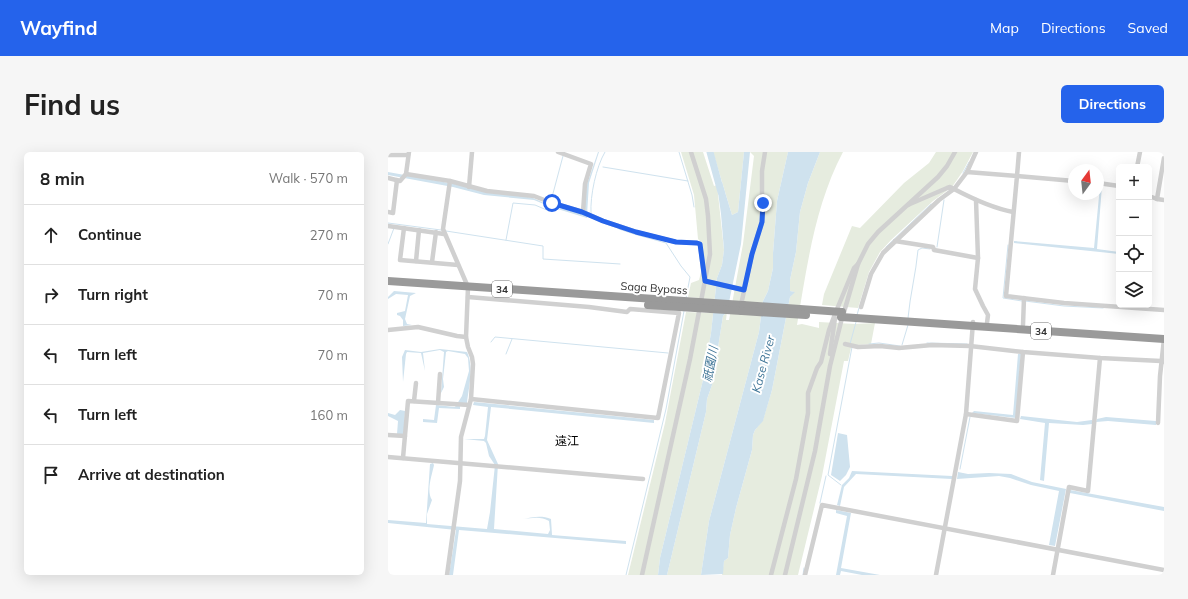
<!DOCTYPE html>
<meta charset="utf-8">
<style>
:root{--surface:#fff;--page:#f6f6f6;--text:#222;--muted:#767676;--line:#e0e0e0;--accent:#2563eb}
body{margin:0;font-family:Mulish,"Noto Sans JP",sans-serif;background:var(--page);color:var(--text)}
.controls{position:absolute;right:12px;top:12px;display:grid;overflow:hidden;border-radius:6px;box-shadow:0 4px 16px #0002}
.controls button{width:36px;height:36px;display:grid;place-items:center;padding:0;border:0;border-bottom:1px solid var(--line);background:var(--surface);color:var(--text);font:20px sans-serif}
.compass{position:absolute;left:680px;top:12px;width:36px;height:36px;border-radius:50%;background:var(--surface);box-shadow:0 4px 16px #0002;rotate:15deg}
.stop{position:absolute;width:12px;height:12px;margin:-9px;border:3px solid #2563eb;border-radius:50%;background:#fff}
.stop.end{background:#2563eb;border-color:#fff;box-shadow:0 1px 4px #0008}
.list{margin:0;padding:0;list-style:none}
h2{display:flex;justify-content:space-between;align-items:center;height:52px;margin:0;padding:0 16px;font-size:17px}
h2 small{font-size:13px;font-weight:400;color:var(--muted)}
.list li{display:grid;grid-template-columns:26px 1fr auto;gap:12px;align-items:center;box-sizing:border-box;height:60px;padding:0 16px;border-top:1px solid var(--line)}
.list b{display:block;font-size:15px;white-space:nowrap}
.list em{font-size:13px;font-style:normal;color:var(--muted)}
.icon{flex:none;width:22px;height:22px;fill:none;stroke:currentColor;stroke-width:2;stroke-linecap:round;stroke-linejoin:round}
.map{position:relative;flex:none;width:776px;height:423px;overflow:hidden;border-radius:6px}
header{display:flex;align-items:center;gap:24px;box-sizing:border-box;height:56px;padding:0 20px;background:var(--accent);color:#fff}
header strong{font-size:19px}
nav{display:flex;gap:22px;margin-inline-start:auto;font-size:14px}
.intro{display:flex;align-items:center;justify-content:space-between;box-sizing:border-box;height:96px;padding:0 24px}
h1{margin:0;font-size:28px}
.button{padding:10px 18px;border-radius:6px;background:var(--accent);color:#fff;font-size:14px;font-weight:700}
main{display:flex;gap:24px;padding:0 24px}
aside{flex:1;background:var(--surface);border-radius:6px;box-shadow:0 4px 16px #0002}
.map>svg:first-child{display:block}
.green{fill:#e6ecdf}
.water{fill:#cfe2ee}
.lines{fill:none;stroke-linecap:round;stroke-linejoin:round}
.stream{stroke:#cfe2ee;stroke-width:1}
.river{stroke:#cfe2ee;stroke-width:7}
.street{stroke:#d0d0d0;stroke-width:4.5}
.highway{stroke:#9a9a9a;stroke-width:8}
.highway-bridge{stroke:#9a9a9a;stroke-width:8}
.route{stroke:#2563eb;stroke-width:5}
.labels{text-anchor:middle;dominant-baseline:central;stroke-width:4;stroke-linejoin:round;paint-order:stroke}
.shield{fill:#fff;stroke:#707070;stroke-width:1}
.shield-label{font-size:10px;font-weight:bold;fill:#333}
.street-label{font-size:11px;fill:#333;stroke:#fff}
.water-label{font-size:12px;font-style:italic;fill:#3f7597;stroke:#fff}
.neighbourhood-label{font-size:12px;fill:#000;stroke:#fff}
</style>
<header>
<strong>Wayfind</strong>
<nav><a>Map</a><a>Directions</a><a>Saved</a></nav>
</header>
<div class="intro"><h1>Find us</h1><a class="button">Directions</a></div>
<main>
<aside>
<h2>8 min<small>Walk · 570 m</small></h2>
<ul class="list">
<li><svg class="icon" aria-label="ahead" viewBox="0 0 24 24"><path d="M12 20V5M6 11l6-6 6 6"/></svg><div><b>Continue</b></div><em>270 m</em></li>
<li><svg class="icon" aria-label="right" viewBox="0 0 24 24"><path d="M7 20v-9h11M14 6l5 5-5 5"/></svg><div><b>Turn right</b></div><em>70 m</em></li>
<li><svg class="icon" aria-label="left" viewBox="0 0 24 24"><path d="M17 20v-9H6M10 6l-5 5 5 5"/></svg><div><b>Turn left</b></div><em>70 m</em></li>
<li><svg class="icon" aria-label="left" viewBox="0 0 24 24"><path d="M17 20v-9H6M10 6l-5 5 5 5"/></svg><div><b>Turn left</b></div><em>160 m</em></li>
<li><svg class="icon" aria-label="arrive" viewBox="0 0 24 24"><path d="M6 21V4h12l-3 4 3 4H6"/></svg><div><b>Arrive at destination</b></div></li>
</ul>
</aside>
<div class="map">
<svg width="776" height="423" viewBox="0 0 776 423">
<rect width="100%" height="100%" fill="#fff"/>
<g class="green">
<path d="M293,0H315L326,34L329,33L336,98L334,113L329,126L323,181L315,228L272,406L270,423H240L277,271L298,160L321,161L323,147L300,145L303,131L311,128L316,109L313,90L310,87L306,43Z"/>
<path d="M325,0H356L350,60L344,63Z"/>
<path d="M362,0H400L389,49L385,101V116L380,139L375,149L371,180L321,369L313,423H279L318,260L319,247L324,233L335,164L339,160L338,168H341L355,92L366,4Z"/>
<path d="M432,0H455C427,53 419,114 409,173L414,172L431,176V170L467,172L487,171L483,192L469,193L463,196L460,209H456L434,324L410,423H334L336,409L340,406L342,383L348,356L364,298L365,283L367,278L375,268L384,238L402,145L406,140L402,139V128L408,100L412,60L420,31Z"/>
<path d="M548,0H585L575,19L564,35L545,49L503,88L492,100L481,120L470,156L434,153L436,142L464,74L472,76L516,31L541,11Z"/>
</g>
<g class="water">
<path d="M210,0H211L201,31L199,63L200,64L199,66L163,55L146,48L96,43L65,35L0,23V20L145,46L163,54L195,62L199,32Z"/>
<path d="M356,0H362L353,92L339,160L335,164L324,233L319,247L318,260L279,423H270L272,406L315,228L323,181L329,126L334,113L336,98L333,62L329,33L334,30L344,63L350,60Z"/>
<path d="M400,0H432L420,31L412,60L408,100L402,128V139L407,140L402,145L384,238L375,269L367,278L365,283L364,298L348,356L342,383L340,406L336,409L335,422L313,423L321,369L371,180L375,149L380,139L385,116V101L389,49Z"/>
<path d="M712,34H714L709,97L731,100V102L626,91V89L706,96Z"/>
<path d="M6,139L28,141L22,144L17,167L19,172L24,173L15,174V168L12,164L9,163V161L17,159L20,143L8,142L0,147V145Z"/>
<path d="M52,197L79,200C86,215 81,234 79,251L72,254V257L51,256L49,271L35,270V267L46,268L48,253L67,255L74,244L81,219L80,206L77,202L60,199L58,200L55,227L56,235L53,241L56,200L52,198L35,201L37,219L33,201L19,200L18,202L15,230L14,205L17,198L33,200Z"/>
<path d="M630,202H633L628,266L584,261L586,259L625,263Z"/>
<path d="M86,250L266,268V271L103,255L99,288L110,312L106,377L160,382L162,378L161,369C153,364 144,366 135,367C144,365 154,363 163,367L164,383L238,389V392L71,378L65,423H61L68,378L0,371V368L38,371L42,312L45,311L46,313C44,323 38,339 44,348L39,362V372L99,377L102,360L107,313L101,304L98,291L96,289L76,287H96L97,284L100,255L85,253Z"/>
<path d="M12,258L17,259L16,282H9L10,269L0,264V261L7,263Z"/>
<path d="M633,264L689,270L704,268V272L695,273L661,271L656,329L652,328L657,271L632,267Z"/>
<path d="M718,265L768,269V273L720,269L708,270L709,267Z"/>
<path d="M450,281L459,283L462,315L458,323L452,329L443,323Z"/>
<path d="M464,319L564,324V327L468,322L456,335L452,354L449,353L454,333L461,326Z"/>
<path d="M570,320L580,322L601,321L623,322L644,330L678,337L667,394L661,393L671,339L643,333L622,326L611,324L569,327Z"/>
<path d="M682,338L776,355V359L682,341Z"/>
<path d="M448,358L463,361L453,416L492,423H474L453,419L452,423H448L459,364L448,361Z"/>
</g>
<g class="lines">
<g class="stream">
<path d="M291,0L304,43L306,55"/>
<path d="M215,15L300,29"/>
<path d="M575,21L581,10"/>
<path d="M163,49L175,4"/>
<path d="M203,61C202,44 208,15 217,0"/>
<path d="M0,71L53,78"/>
<path d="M231,77L246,82L278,91L293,114L302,125L298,146"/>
<path d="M58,79L155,94V107L232,112"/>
<path d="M118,88L125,51L147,53L161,59"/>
<path d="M0,92L6,76"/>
<path d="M620,93L615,146L634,149"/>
<path d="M498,95L543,52"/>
<path d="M549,95L556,48"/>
<path d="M637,149L676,154L715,156"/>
<path d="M469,163L471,156"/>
<path d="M520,166C522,143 528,121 530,98L534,96L542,97"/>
<path d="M103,190L107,185L280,201"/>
<path d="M539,191L579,192"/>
<path d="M462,192L468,170"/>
<path d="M481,192L491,191L512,194"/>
<path d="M514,193L520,173"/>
<path d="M118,202L124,187"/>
<path d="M572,317L582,265"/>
<path d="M453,333L440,323L464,195"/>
<path d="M432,351L438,324"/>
<path d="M238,423L278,257L296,159"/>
<path d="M415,423L416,416"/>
</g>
<path class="river" d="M322,0L333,40"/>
<g class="street">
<path d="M170,0L203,12L197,32L195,60"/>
<path d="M631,0L629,24L686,29"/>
<path d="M0,3H20"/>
<path d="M749,15L752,0"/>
<path d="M579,20L588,0"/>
<path d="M18,22L62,29L99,39L146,44L164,51L195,60L215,69L248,80L288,90L309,91L312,92L316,124"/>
<path d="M0,26L12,29L18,22L21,0"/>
<path d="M710,31L731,34"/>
<path d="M81,35L84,0"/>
<path d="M761,44L769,47L776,48"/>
<path d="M769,47L776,6"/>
<path d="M588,48L590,106L587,137L595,154L600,163L599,171"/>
<path d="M0,60L5,61L9,28"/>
<path d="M625,60C604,56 585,47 566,37L579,20L629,24L618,144L676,151L776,158"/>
<path d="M0,74L56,82"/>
<path d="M16,76L12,108L70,113"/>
<path d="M507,89L545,95L546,98L590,106"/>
<path d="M28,109L31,78"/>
<path d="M44,110L48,80"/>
<path d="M317,129L356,138"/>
<path d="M80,145L201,155L239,160L242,157L291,161L270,266L83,247"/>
<path d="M353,153L364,102L374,70V19L377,0"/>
<path d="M473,155L483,122L495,101L551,48L566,37L562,35L559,36L522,52L520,53"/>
<path d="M456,160L470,112L480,92L490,80L550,25L559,14L567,0"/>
<path d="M635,173L636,146"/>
<path d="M0,178L30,175L69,184L78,185L80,135L55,77L62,29"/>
<path d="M457,192L470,195L492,194L511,196L544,193L582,194L635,200L712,206L773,209L776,210"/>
<path d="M442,202L447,166"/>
<path d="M26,249L28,231"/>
<path d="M50,251L52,222"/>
<path d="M578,262L629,269L635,200"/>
<path d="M770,271L772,224L776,187"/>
<path d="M0,283L17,284"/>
<path d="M0,305L255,327"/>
<path d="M15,306L20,249L81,253"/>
<path d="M59,423L72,329L73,285L83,247L85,212L84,205L80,195L78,185"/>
<path d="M254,423L302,207L322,102L320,64L318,47L303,0"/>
<path d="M383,423L408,327L420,261V241L429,216L433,210L441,178L447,162L466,116L470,112"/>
<path d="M397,423L427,299L442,214L454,166"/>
<path d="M417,423L434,353L776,418"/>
<path d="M548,423L578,262L585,170"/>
<path d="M665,423L681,335L700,339L712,206"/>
</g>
<g class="highway">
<path d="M0,129L355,153"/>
<path d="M260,153L354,159"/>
<path d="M453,165L776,187"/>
</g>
<g class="highway-bridge">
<path d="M355,153L454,160"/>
<path d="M354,159L418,163"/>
</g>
</g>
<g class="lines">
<path class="route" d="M164,51L194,60L215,69L248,80L288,90L309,91L312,92L317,129L356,138L364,102L374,70L375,51"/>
</g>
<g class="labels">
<g class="shield">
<rect x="104" y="129" width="20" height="16" rx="3"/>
<rect x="643" y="171" width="20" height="16" rx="3"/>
</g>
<g class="shield-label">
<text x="114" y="137">34</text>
<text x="653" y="179">34</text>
</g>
<g class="street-label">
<text transform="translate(266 136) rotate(4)">Saga Bypass</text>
</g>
<g class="water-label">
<text transform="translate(322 212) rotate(-79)">祇園川</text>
<text transform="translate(375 212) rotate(-75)">Kase River</text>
</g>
<g class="neighbourhood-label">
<text x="179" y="288">遠江</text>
</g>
</g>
</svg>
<div class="controls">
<button>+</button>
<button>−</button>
<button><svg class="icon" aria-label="locate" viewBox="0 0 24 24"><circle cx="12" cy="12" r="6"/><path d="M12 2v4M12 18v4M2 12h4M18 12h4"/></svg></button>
<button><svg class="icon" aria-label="layers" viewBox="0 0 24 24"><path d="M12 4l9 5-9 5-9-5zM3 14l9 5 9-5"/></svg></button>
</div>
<svg class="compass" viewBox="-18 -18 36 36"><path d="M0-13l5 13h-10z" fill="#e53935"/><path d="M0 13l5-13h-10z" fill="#767676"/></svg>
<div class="stop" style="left:164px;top:51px"></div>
<div class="stop end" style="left:375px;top:51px"></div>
</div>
</main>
